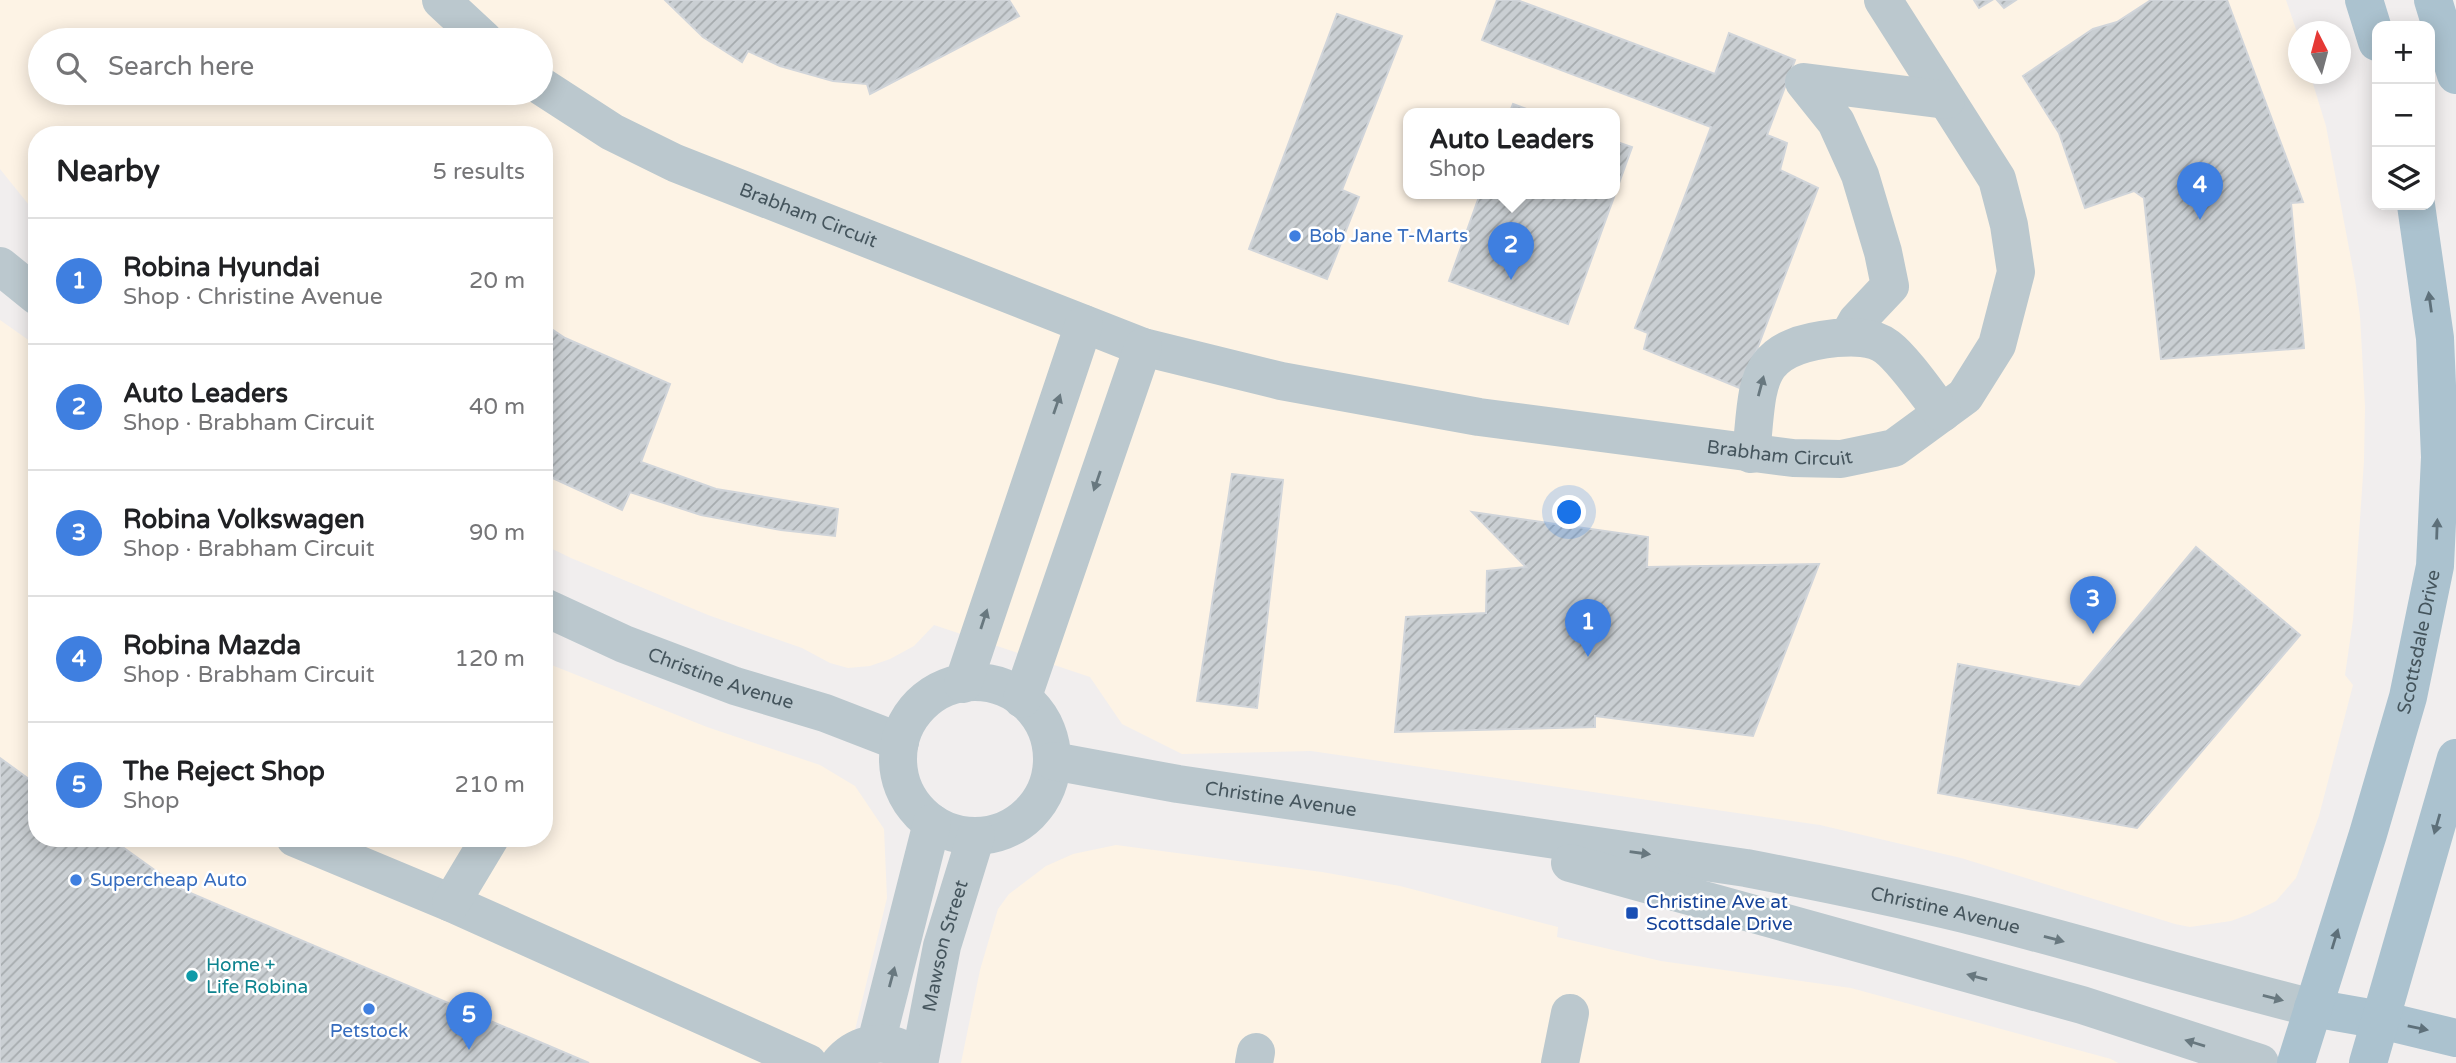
<!DOCTYPE html>
<meta charset="utf-8">
<style>
:root{--surface:#fff;--page:#f6f6f6;--text:#202124;--muted:#757577;--line:#e0e0e0;--accent:#0c8ded}
body{margin:0;font-family:"Varela Round",sans-serif;background:var(--page);color:var(--text)}
.controls{position:absolute;right:21px;top:21px;display:grid;overflow:hidden;border-radius:14px;box-shadow:0 4px 18px #0003}
.controls button{width:63px;height:63px;display:grid;place-items:center;padding:0;border:0;border-bottom:2px solid var(--line);background:var(--surface);color:var(--text);font:35px sans-serif}
.compass{position:absolute;left:2288px;top:21px;width:63px;height:63px;border-radius:50%;background:var(--surface);box-shadow:0 4px 18px #0003;rotate:354deg}
.you{position:absolute;left:1570px;top:513px;width:24px;height:24px;margin:-18px;border:5px solid #fff;border-radius:50%;background:#1a73e8;box-shadow:0 0 0 10px #1a73e833}
.badge{display:grid;place-items:center;width:46px;height:46px;border-radius:50%;background:var(--accent);color:#fff;font-size:23px;font-weight:700}
.pin{position:absolute;translate:-50% -58px;filter:drop-shadow(0 2px 4px #0008)}
.pin::after{content:'';position:absolute;top:37px;width:24px;height:21px;background:inherit;clip-path:polygon(0 0,100% 0,50% 100%)}
.popup{position:absolute;left:1403px;top:108px;width:217px;height:91px;box-sizing:border-box;display:grid;place-content:center;border-radius:14px;background:var(--surface);filter:drop-shadow(0 2px 5px #0005);font-size:23px;white-space:nowrap;color:var(--muted)}
.popup b{font-size:26px;color:var(--text)}
.popup::after{content:'';position:absolute;left:50%;top:100%;margin-left:-14px;border:14px solid transparent;border-top-color:var(--surface)}
.list{margin:0;padding:0;list-style:none}
h2{display:flex;justify-content:space-between;align-items:center;height:91px;margin:0;padding:0 28px;font-size:30px}
h2 small{font-size:23px;font-weight:400;color:var(--muted)}
.list li{display:grid;grid-template-columns:46px 1fr auto;gap:21px;align-items:center;box-sizing:border-box;height:126px;padding:0 28px;border-top:2px solid var(--line)}
.list b{display:block;font-size:26px;white-space:nowrap}
.list p{margin:0;font-size:23px;white-space:nowrap;color:var(--muted)}
.list em{font-size:23px;font-style:normal;color:var(--muted)}
.icon{flex:none;width:38px;height:38px;fill:none;stroke:currentColor;stroke-width:2;stroke-linecap:round;stroke-linejoin:round}
.map{position:relative;flex:none;width:2456px;height:1063px;overflow:hidden}
.search{position:absolute;background:var(--surface);box-shadow:0 4px 18px #0003;left:28px;top:28px;width:525px;height:77px;display:flex;align-items:center;gap:18px;box-sizing:border-box;padding:0 24px;border-radius:38px;color:var(--muted);font-size:26px}
.panel{position:absolute;background:var(--surface);box-shadow:0 4px 18px #0003;left:28px;top:126px;width:525px;height:721px;border-radius:28px}
.map>svg:first-child{display:block}
.commercial{fill:#fdf3e5;fill-rule:evenodd}
.building{fill:url(#building-hatch);stroke:#d1d5da;stroke-width:2}
.lines{fill:none;stroke-linecap:round;stroke-linejoin:round}
.minor{stroke:#bbc8ce;stroke-width:38}
.major{stroke:#abc2cf;stroke-width:38}
.oneway{fill:#5e707a}
.oneway2{fill:#68787f}
.shop-dot{fill:#3f7fe0;stroke:#fff;stroke-width:2.5}
.transit-dot{fill:#1a4fb4;stroke:#fff;stroke-width:2.5}
.culture-dot{fill:#0f9aa8;stroke:#fff;stroke-width:2.5}
.labels{text-anchor:middle;dominant-baseline:central;stroke-width:5;stroke-linejoin:round;paint-order:stroke}
.street-label{font-size:19px;fill:#45555d;stroke:#fff}
.shop-label{font-size:19px;fill:#366cbe;stroke:#fff;text-anchor:start}
.transit-label{font-size:19px;fill:#164399;stroke:#fff;text-anchor:start}
.culture-label{font-size:19px;fill:#0d838f;stroke:#fff;text-anchor:start}
</style>
<div class="map">
<svg width="2456" height="1063" viewBox="0 0 2456 1063">
<defs>
<pattern id="building-hatch" width="6" height="6" patternUnits="userSpaceOnUse" patternTransform="scale(1.75)"><rect width="6" height="6" fill="#cacfd3"/><path d="M-1 1l2-2M0 6l6-6M5 7l2-2" fill="none" stroke="#a6abae"/></pattern>
</defs>
<rect width="100%" height="100%" fill="#f1eeee"/>
<g class="commercial">
<path d="M0,0H2286L2298,35V74H2310L2326,126L2355,280L2360,316L2365,407L2364,461L2353,620L2345,675L2353,685L2319,816L2296,878L2276,901L2250,914L2231,921L2190,927L2175,924L1961,858L1820,825L1311,751L1182,754L1122,724L1090,677L934,625L914,646L890,659L870,666L848,668L830,663L802,648L708,615L571,558L544,545V135H37V215L0,169ZM40,40H541V93H40ZM1408,114H1614V194H1408Z"/>
<path d="M0,320L37,346V838H544V662L707,727L820,765L855,786L884,829L887,898L847,1063H0Z"/>
<path d="M1116,845L1322,872L1400,886L1558,927L1557,937L1661,961L1851,988L2111,1059L2118,1063H961L980,970L998,909L1009,894L1046,866L1073,854Z"/>
</g>
<g class="building">
<path d="M665,0H1009L1019,16L870,94L867,84L833,81L780,66L748,51L742,62L703,37Z"/>
<path d="M1497,0H1517L1715,74L1729,33L1795,60L1767,135L1787,143L1780,170L1818,188L1742,389L1644,349L1648,333L1635,328L1711,127L1482,40Z"/>
<path d="M1974,0H1992L1979,8Z"/>
<path d="M1997,0H2016L2004,8Z"/>
<path d="M2151,0H2227L2303,202L2291,203L2304,348L2161,359L2144,198L2134,191L2085,208L2059,133L2023,76L2093,29L2117,22Z"/>
<path d="M1337,14L1402,36L1342,190L1359,197L1327,279L1249,249Z"/>
<path d="M1513,104L1540,114H1509Z"/>
<path d="M1614,141L1632,147L1568,324L1449,281L1480,194H1614Z"/>
<path d="M544,324L565,338L670,384L641,462L716,489L838,509L835,536L781,530L701,515L630,492L622,510L544,474Z"/>
<path d="M1232,474L1283,480L1257,708L1197,701Z"/>
<path d="M1472,512L1648,537L1647,567L1819,564L1753,736L1595,716V727L1395,732L1406,617L1486,613L1487,571L1526,567Z"/>
<path d="M2196,547L2300,635L2137,828L1938,793L1958,664L2080,687Z"/>
<path d="M0,758L37,785V838H110L181,889L589,1063H0Z"/>
</g>
<g class="lines">
<g class="minor">
<path d="M441,0L484,40"/>
<path id="s1" d="M541,86L612,132L675,163L1143,347L1281,381L1479,417L1793,458L1841,459L1894,448L1965,396L1997,345L2016,272L2009,225L1997,179L1883,0"/>
<path d="M0,266L37,296"/>
<path d="M1848,337L1857,321L1890,286L1883,252L1860,175L1836,122L1804,82L1946,100"/>
<path d="M1751,454C1759,382 1751,347 1836,338C1852,337 1873,336 1887,347C1904,360 1928,395 1942,413"/>
<path id="s2" d="M544,607L624,644L735,686L825,713L900,742"/>
<circle cx="975" cy="759" r="77"/>
<path d="M963,684L1084,324"/>
<path d="M1022,699L1143,347"/>
<path id="s3" d="M1053,761L1178,784L1746,868C1819,882 1892,897 1964,914C2081,943 2196,979 2313,1008"/>
<path d="M295,838L451,903L808,1063"/>
<path d="M1570,863L2082,1005L2260,1063"/>
<path d="M451,903L490,838"/>
<path d="M876,1043L932,823"/>
<path id="s4" d="M920,1059L942,946L976,836"/>
<path d="M840,1063C855,1045 879,1039 901,1048"/>
<path d="M1254,1063L1256,1052"/>
<path d="M1560,1063L1570,1013"/>
</g>
<g class="major">
<path d="M2364,0L2377,42"/>
<path d="M2433,0L2456,75"/>
<path d="M2313,1008L2381,1020L2456,1038"/>
<path id="s5" d="M2296,1063L2368,834L2408,697L2435,566L2440,457L2435,338L2416,205"/>
<path d="M2368,1063L2456,758"/>
</g>
</g>
<defs><path id="oneway-solid" d="M-6-.8H1V-3.2L6.5 0L1 3.2V.8H-6Z" transform="scale(1.75)"/></defs>
<g class="oneway">
<use href="#oneway-solid" transform="translate(2430 302) rotate(-98)"/>
<use href="#oneway-solid" transform="translate(2437 529) rotate(-88)"/>
<use href="#oneway-solid" transform="translate(2437 824) rotate(106)"/>
<use href="#oneway-solid" transform="translate(2335 939) rotate(-73)"/>
<use href="#oneway-solid" transform="translate(2418 1028) rotate(12)"/>
</g>
<g class="oneway2">
<use href="#oneway-solid" transform="translate(1761 386) rotate(-75)"/>
<use href="#oneway-solid" transform="translate(1057 404) rotate(-71)"/>
<use href="#oneway-solid" transform="translate(1097 481) rotate(109)"/>
<use href="#oneway-solid" transform="translate(984 619) rotate(-72)"/>
<use href="#oneway-solid" transform="translate(1640 853) rotate(8)"/>
<use href="#oneway-solid" transform="translate(2054 939) rotate(15)"/>
<use href="#oneway-solid" transform="translate(892 977) rotate(-75)"/>
<use href="#oneway-solid" transform="translate(1977 977) rotate(-165)"/>
<use href="#oneway-solid" transform="translate(2273 998) rotate(14)"/>
<use href="#oneway-solid" transform="translate(2195 1043) rotate(-163)"/>
</g>
<g class="shop-dot">
<circle cx="1295" cy="236" r="7"/>
<circle cx="76" cy="880" r="7"/>
<circle cx="369" cy="1009" r="7"/>
</g>
<rect class="transit-dot" x="1625" y="906" width="14" height="14" rx="3.5"/>
<circle class="culture-dot" cx="192" cy="976" r="7"/>
<g class="labels">
<g class="street-label">
<text stroke="none"><textPath href="#s1" startOffset="298">Brabham Circuit</textPath></text>
<text stroke="none"><textPath href="#s1" startOffset="1304">Brabham Circuit</textPath></text>
<text stroke="none"><textPath href="#s5" startOffset="439">Scottsdale Drive</textPath></text>
<text stroke="none"><textPath href="#s2" startOffset="191">Christine Avenue</textPath></text>
<text stroke="none"><textPath href="#s3" startOffset="231">Christine Avenue</textPath></text>
<text stroke="none"><textPath href="#s3" startOffset="905">Christine Avenue</textPath></text>
<text stroke="none"><textPath href="#s4" startOffset="116">Mawson Street</textPath></text>
</g>
<g class="shop-label">
<text x="1309" y="236">Bob Jane T-Marts</text>
<text x="90" y="880">Supercheap Auto</text>
<text x="369" y="1031" text-anchor="middle">Petstock</text>
</g>
<g class="transit-label">
<text x="1646" y="902">Christine Ave at<tspan x="1646" dy="22">Scottsdale Drive</tspan></text>
</g>
<g class="culture-label">
<text x="206" y="965">Home +<tspan x="206" dy="22">Life Robina</tspan></text>
</g>
</g>
</svg>
<div class="controls">
<button>+</button>
<button>−</button>
<button><svg class="icon" aria-label="layers" viewBox="0 0 24 24"><path d="M12 4l9 5-9 5-9-5zM3 14l9 5 9-5"/></svg></button>
</div>
<svg class="compass" viewBox="-18 -18 36 36"><path d="M0-13l5 13h-10z" fill="#e53935"/><path d="M0 13l5-13h-10z" fill="#757577"/></svg>
<div class="you"></div>
<div class="pin badge" style="left:1588px;top:657px;background:#3f7fe0">1</div>
<div class="pin badge" style="left:1511px;top:280px;background:#3f7fe0">2</div>
<div class="popup"><b>Auto Leaders</b>Shop</div>
<div class="pin badge" style="left:2093px;top:634px;background:#3f7fe0">3</div>
<div class="pin badge" style="left:2200px;top:220px;background:#3f7fe0">4</div>
<div class="pin badge" style="left:469px;top:1050px;background:#3f7fe0">5</div>
<div class="search"><svg class="icon" aria-label="search" viewBox="0 0 24 24"><circle cx="10" cy="10" r="6"/><path d="M15 15l6 6"/></svg>Search here</div>
<section class="panel">
<h2>Nearby<small>5 results</small></h2>
<ul class="list">
<li><span class="badge" style="background:#3f7fe0">1</span><div><b>Robina Hyundai</b><p>Shop · Christine Avenue</p></div><em>20 m</em></li>
<li><span class="badge" style="background:#3f7fe0">2</span><div><b>Auto Leaders</b><p>Shop · Brabham Circuit</p></div><em>40 m</em></li>
<li><span class="badge" style="background:#3f7fe0">3</span><div><b>Robina Volkswagen</b><p>Shop · Brabham Circuit</p></div><em>90 m</em></li>
<li><span class="badge" style="background:#3f7fe0">4</span><div><b>Robina Mazda</b><p>Shop · Brabham Circuit</p></div><em>120 m</em></li>
<li><span class="badge" style="background:#3f7fe0">5</span><div><b>The Reject Shop</b><p>Shop</p></div><em>210 m</em></li>
</ul>
</section>
</div>
